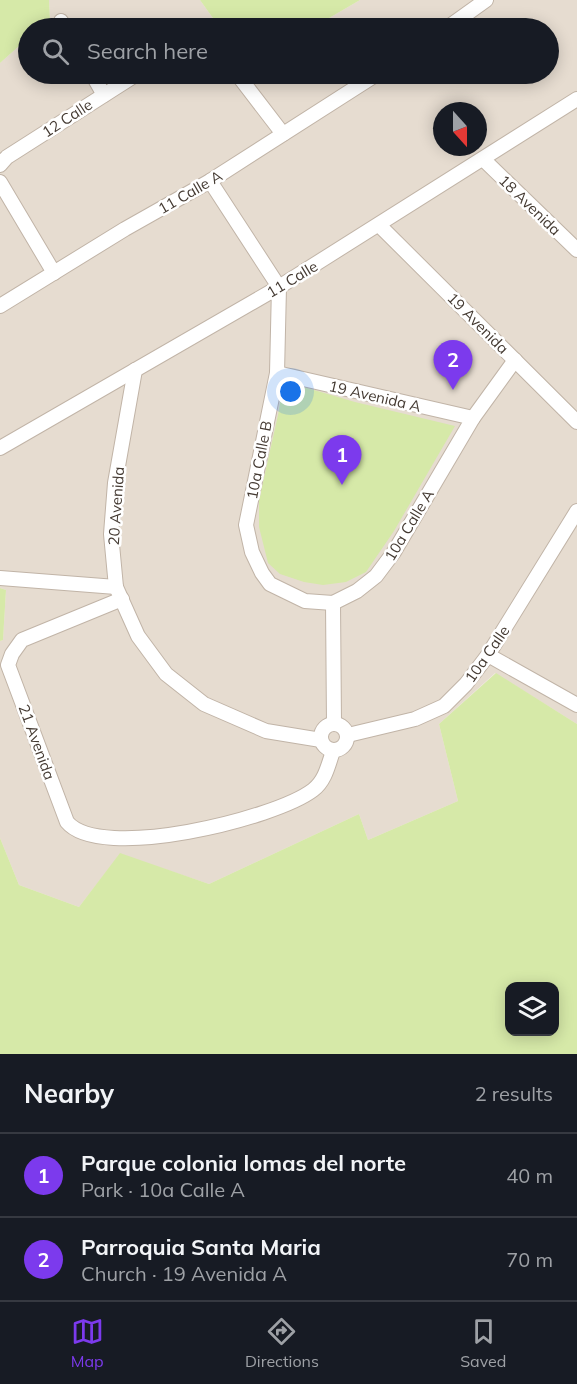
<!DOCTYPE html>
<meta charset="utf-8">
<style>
:root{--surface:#171b24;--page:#20242c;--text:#f1f3f6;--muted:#9ea1a6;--line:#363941;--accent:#7c3aed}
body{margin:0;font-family:Mulish,sans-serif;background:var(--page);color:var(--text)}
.controls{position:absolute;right:18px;bottom:18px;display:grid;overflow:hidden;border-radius:12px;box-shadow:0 3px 15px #0003}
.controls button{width:54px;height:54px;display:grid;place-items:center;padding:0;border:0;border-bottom:2px solid var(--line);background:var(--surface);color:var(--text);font:30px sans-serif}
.compass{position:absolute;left:433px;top:102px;width:54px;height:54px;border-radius:50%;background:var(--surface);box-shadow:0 3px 15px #0003;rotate:159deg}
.you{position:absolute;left:291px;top:392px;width:21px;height:21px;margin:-15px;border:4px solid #fff;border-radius:50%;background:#1a73e8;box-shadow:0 0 0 9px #1a73e833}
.badge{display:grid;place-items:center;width:39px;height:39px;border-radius:50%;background:var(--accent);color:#fff;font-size:20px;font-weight:700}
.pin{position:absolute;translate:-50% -50px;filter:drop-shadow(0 2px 3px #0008)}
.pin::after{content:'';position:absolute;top:32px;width:21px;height:18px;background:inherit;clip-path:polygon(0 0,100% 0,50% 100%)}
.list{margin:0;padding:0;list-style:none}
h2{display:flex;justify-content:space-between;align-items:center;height:78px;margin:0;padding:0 24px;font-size:26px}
h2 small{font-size:20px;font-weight:400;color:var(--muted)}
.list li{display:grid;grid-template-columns:39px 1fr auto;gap:18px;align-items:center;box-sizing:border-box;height:84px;padding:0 24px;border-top:2px solid var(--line)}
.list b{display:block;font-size:22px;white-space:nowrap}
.list p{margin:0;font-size:20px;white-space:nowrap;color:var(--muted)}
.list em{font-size:20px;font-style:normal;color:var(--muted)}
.icon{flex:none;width:33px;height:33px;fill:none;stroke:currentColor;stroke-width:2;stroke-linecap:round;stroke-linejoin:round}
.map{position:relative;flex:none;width:577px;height:1054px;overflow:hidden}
.search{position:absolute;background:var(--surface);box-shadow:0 3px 15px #0003;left:18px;right:18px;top:18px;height:66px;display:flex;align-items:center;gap:15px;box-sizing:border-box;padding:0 21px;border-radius:33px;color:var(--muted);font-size:22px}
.sheet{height:246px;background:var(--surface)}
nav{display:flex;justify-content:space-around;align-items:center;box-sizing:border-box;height:84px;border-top:2px solid var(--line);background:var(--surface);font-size:16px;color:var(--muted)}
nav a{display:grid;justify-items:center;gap:3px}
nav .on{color:var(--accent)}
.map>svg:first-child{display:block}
.residential{fill:#e6dcd0;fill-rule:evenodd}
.green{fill:#d6e9a8;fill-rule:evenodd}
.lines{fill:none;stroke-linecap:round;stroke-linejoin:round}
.street-casing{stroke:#c1b4a7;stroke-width:16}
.street{stroke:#fff;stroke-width:14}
.labels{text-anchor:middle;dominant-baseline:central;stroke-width:5;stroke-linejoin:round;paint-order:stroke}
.street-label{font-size:15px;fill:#443a32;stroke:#fff}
</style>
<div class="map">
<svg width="577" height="1054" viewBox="0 0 577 1054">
<rect width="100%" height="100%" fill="#f2ebe2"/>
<g class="residential">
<path d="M49,0H200L220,28H40L50,20Z"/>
<path d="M360,0H577V724L495,673L439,724L458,801L368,840L359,814L209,884L120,854L79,907L19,885L0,838V641L3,640L6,590L0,588V63L28,38V74H548V28H312ZM442,111H478V147H442Z"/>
</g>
<g class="green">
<path d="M0,0H49L50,20L40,28H28V38L0,63Z"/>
<path d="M200,0H360L312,28H220Z"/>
<path d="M290,383L355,402L455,426L394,531L366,572L346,582L323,585L304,582L280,574L268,563L259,527V500L278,415L282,391Z"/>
<path d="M0,588L6,590L3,640L0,641Z"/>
<path d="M496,673L577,724V1054H0V838L19,885L79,907L120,853L209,884L359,814L368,840L458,801L439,724ZM510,986H554V1032H510Z"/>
</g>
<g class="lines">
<defs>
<g id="street">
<path d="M61,21L65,28"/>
<path d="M447,28L486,0"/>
<path d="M92,74L104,95"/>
<path d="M237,74L283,134"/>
<path d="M483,159L577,250"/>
<path d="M0,165L7,157L137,74"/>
<path d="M210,181L279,287L277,373L246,525L252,552L262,573L270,584L305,601L333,603"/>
<path d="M0,182L54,273"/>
<path d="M379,225L577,422"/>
<path d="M0,306L125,229L210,181L377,74"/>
<path d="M135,370L115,483L111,534L116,587L138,636L166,674L204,704L266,731L321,740"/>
<path d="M277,373L473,418"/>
<path d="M0,448L279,287L577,99"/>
<path d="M0,578L116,587"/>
<path d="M122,599L22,640L12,654L8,665L67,822C100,862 275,819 313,790C325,781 328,766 333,751"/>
<path d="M333,603L357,591L376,576L394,552L473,418L515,360"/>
<path d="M333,603L334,724"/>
<path d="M488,655L577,705"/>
<circle cx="334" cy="737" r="13"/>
<path d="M348,735L415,719L444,706L466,684L488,655L577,511"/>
</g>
</defs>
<use href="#street" class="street-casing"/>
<use href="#street" class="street"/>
</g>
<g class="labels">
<g class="street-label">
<text transform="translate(67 118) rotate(-33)">12 Calle</text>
<text transform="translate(190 192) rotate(-30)">11 Calle A</text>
<text transform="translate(530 205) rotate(44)">18 Avenida</text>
<text transform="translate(292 279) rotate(-31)">11 Calle</text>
<text transform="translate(478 323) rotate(45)">19 Avenida</text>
<text transform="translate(375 396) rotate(13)">19 Avenida A</text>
<text transform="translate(259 460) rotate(-79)">10a Calle B</text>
<text transform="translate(116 506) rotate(-86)">20 Avenida</text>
<text transform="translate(409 525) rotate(-59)">10a Calle A</text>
<text transform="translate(487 654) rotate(-55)">10a Calle</text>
<text transform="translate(37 742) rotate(70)">21 Avenida</text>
</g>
</g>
</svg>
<div class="controls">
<button><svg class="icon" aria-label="layers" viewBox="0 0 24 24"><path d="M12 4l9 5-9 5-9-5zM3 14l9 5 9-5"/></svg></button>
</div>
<svg class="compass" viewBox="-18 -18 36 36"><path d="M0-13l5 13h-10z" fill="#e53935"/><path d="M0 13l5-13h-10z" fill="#9ea1a6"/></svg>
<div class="you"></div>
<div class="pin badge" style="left:342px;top:485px">1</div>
<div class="pin badge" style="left:453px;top:390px">2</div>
<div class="search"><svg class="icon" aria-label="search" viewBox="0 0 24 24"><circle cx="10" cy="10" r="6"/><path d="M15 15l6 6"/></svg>Search here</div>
</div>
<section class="sheet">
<h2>Nearby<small>2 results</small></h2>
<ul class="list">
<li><span class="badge">1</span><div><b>Parque colonia lomas del norte</b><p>Park · 10a Calle A</p></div><em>40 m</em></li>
<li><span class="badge">2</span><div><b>Parroquia Santa Maria</b><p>Church · 19 Avenida A</p></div><em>70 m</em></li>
</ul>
</section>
<nav>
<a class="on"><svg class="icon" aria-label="map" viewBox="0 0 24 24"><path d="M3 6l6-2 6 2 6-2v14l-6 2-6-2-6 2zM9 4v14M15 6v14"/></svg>Map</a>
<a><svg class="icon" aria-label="directions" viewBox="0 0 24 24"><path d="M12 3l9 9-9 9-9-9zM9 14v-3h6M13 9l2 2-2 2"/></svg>Directions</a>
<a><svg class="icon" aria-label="saved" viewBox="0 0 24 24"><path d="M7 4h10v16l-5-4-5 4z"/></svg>Saved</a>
</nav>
